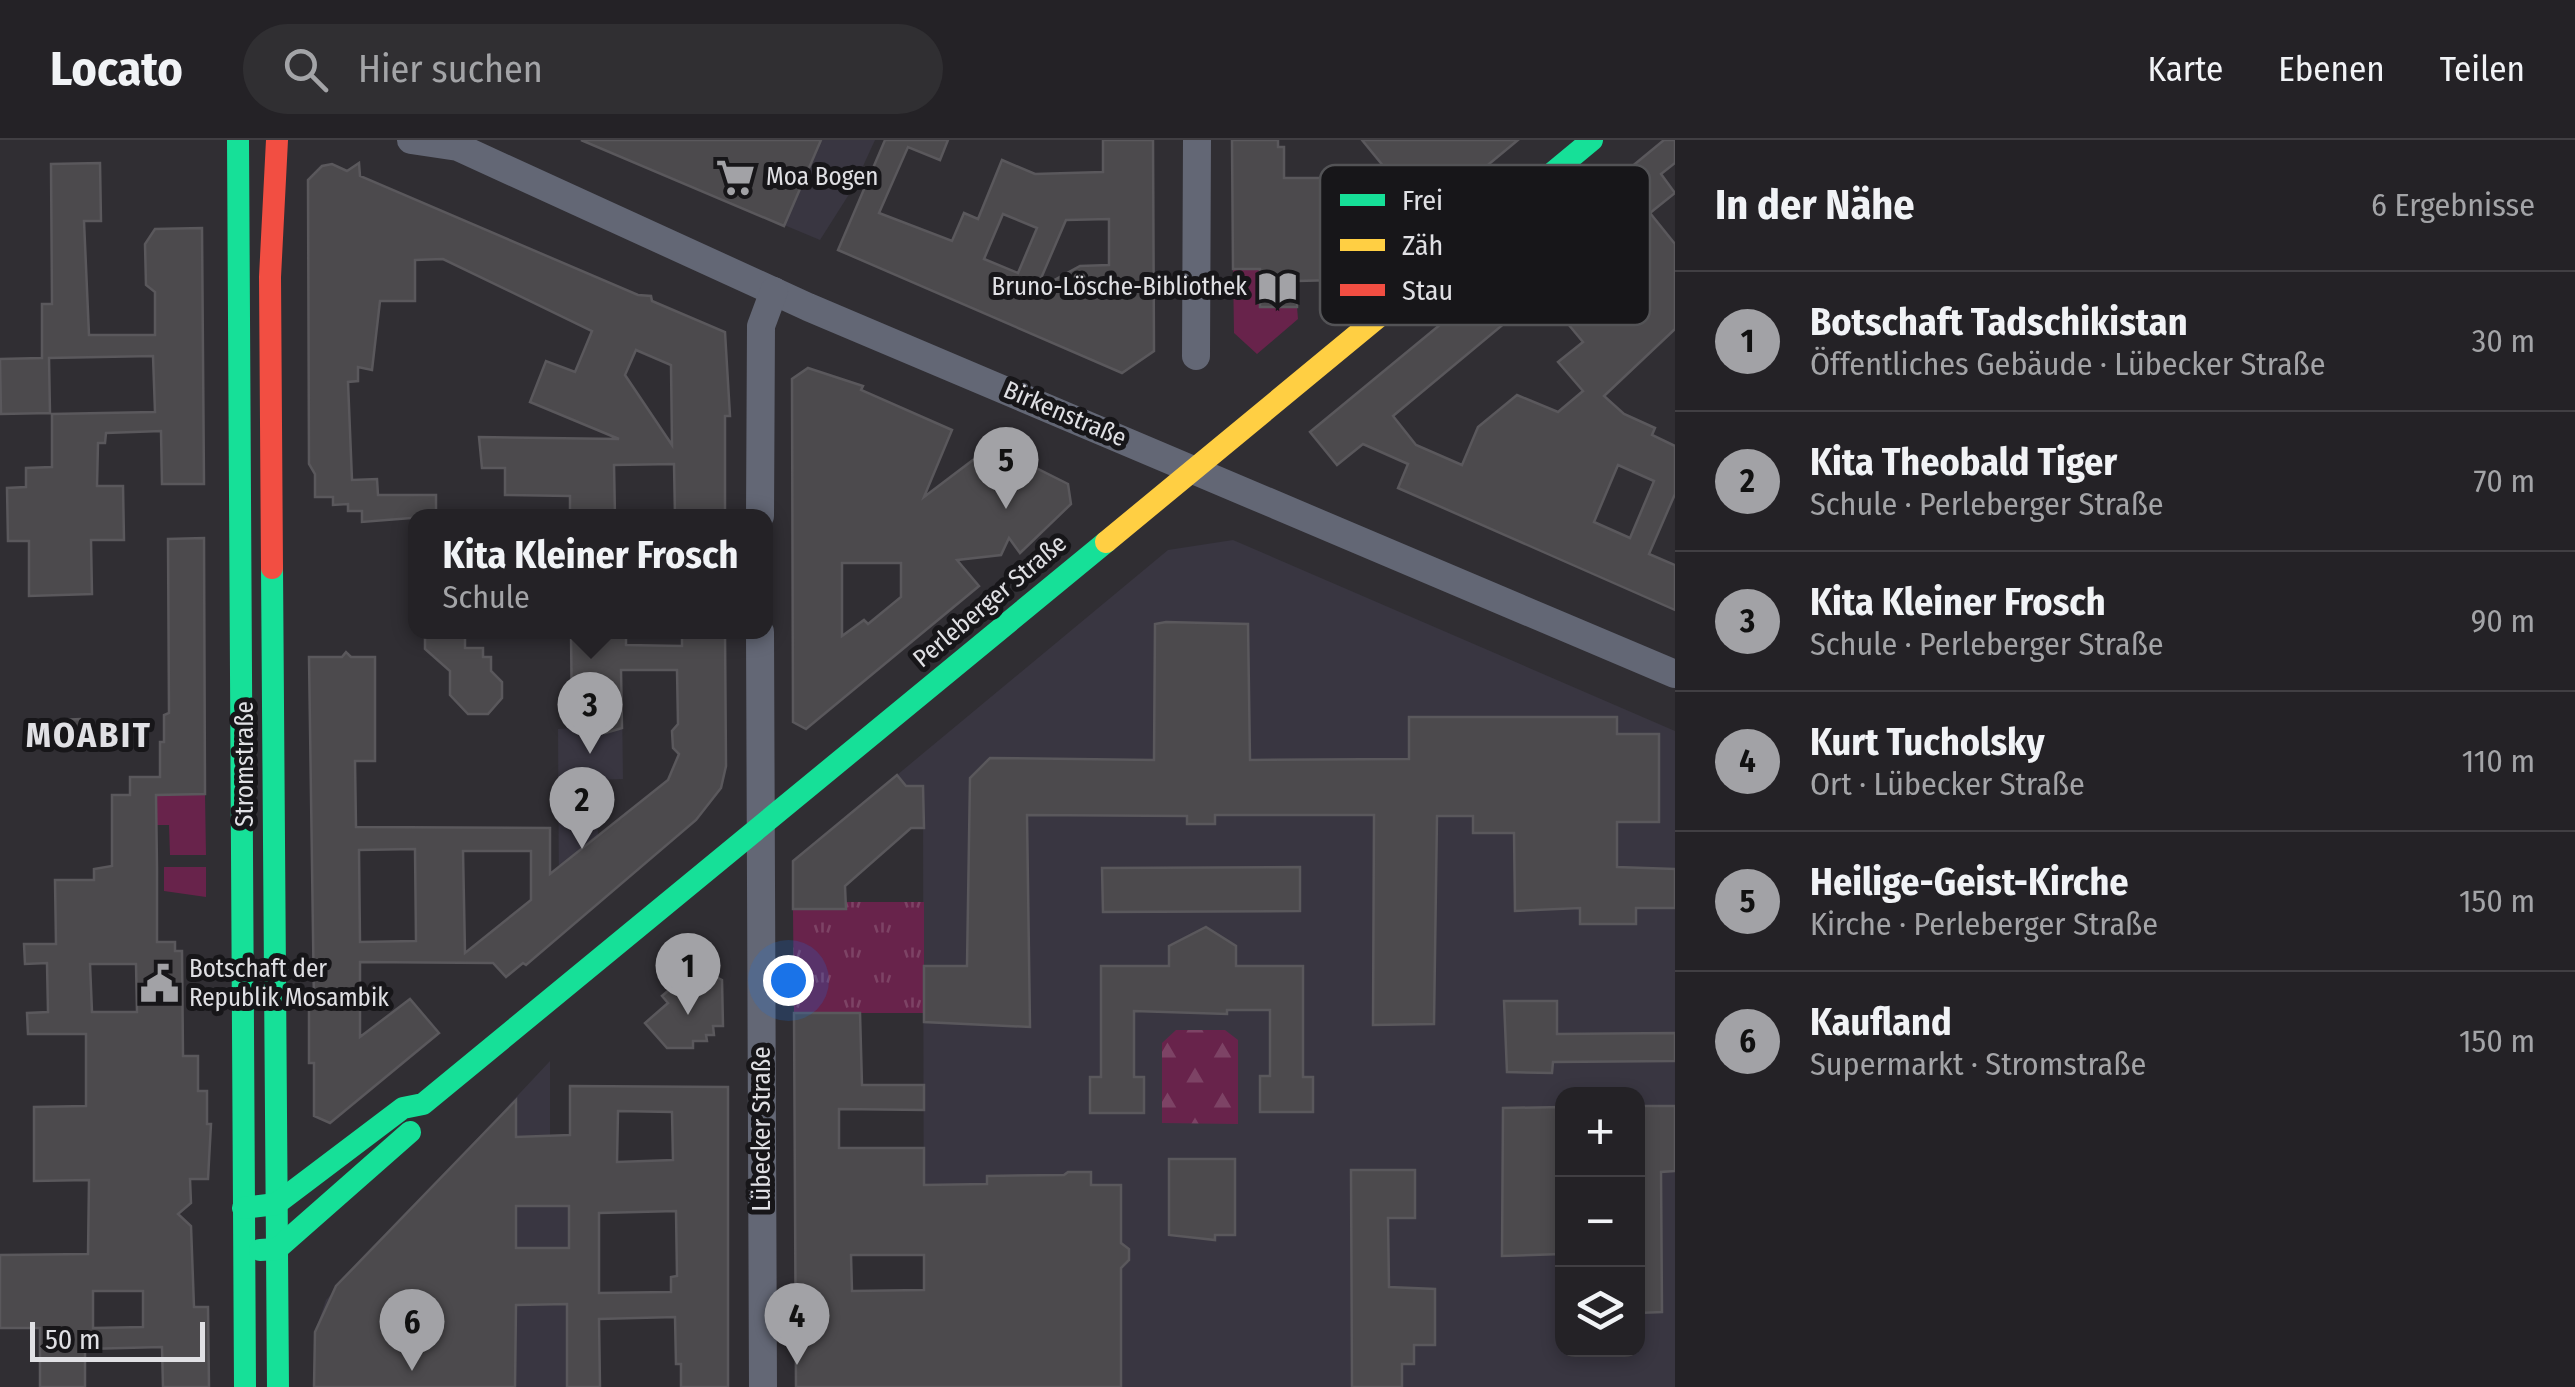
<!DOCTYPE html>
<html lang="de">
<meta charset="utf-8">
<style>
:root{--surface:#242226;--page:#302f32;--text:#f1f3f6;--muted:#a3a4a7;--line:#413f43;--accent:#a2a2a6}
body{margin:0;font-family:"Fira Sans Condensed",sans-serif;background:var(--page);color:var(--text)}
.controls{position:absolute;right:30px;bottom:30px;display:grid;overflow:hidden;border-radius:20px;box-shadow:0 5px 15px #0003}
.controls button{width:90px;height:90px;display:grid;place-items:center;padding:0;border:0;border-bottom:2px solid var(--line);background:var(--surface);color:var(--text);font:50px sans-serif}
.scale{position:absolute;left:30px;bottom:25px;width:175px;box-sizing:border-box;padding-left:10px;border:5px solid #e0e0e4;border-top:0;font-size:28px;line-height:35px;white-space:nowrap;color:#e0e0e4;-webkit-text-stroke:8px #171619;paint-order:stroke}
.you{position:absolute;left:788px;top:840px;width:35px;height:35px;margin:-25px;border:8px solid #fff;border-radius:50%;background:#1a73e8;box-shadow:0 0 0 15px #1a73e833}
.badge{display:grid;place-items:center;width:65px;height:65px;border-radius:50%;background:var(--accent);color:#111;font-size:32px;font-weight:700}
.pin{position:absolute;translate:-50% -82px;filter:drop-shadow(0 2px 5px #0008)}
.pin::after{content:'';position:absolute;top:52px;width:35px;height:30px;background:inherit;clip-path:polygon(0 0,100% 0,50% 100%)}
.popup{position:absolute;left:408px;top:369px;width:365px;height:130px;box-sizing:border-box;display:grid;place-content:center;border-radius:20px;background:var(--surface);filter:drop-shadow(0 2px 8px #0005);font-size:32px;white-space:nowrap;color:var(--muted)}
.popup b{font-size:38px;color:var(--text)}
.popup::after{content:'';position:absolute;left:50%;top:100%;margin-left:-20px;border:20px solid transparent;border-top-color:var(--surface)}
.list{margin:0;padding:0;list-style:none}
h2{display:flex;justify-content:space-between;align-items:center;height:130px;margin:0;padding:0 40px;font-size:42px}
h2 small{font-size:32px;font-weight:400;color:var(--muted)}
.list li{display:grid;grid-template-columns:65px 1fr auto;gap:30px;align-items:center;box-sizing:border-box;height:140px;padding:0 40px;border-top:2px solid var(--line)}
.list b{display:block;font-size:38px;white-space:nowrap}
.list p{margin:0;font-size:32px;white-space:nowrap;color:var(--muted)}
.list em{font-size:32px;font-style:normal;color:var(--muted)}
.icon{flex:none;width:55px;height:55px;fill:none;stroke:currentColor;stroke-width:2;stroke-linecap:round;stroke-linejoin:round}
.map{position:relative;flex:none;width:1675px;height:1247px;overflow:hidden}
header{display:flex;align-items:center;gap:60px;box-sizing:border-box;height:140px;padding:0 50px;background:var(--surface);border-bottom:2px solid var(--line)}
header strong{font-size:48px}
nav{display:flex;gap:55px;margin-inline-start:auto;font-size:35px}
.search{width:700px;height:90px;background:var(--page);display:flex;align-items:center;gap:25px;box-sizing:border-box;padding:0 35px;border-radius:55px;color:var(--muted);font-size:38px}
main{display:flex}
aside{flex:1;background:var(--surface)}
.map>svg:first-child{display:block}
.built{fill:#393641;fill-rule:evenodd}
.green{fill:#68234b}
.forest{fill:url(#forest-firs)}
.park{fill:url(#park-tufts)}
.building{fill:#4c4a4d;stroke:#5a585c;stroke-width:2.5;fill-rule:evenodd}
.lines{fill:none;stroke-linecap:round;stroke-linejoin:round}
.street{stroke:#636775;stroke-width:28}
.fast{stroke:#16e098;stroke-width:22}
.slow{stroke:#ffcf43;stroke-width:22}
.jam{stroke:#f24e42;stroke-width:22}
.labels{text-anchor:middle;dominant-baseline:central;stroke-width:10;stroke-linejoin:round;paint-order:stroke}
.poi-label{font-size:25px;fill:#e0e0e4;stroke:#171619;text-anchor:start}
.street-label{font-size:25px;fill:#e0e0e4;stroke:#171619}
.district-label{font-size:35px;font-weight:bold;letter-spacing:2.5px;fill:#e0e0e4;stroke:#171619}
.key{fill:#171619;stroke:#535356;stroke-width:2.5}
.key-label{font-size:28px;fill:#e0e0e4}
</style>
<header>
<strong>Locato</strong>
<div class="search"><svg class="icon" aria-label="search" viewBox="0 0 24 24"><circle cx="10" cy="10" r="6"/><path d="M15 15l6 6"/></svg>Hier suchen</div>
<nav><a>Karte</a><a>Ebenen</a><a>Teilen</a></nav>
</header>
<main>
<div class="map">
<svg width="1675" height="1247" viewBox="0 0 1675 1247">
<defs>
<pattern id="forest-firs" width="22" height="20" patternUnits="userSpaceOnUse" patternTransform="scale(2.5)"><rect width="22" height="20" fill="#68234b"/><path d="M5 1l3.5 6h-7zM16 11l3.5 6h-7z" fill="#7d4365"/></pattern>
<pattern id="park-tufts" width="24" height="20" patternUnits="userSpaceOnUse" patternTransform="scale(2.5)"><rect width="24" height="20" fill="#68234b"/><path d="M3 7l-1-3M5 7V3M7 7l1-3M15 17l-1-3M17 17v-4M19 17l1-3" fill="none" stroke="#7d4365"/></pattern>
</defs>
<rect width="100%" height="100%" fill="#302e33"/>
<g class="built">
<path d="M580,0H875L853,48L820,100Z"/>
<path d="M1233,400L1675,591V1247H924L923,647L906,646L897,635L1168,410ZM1562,954H1638V1210H1562Z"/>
<path d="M571,561H622L623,639L597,640L598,698L559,760L558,589L572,588Z"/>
<path d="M550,921V1043L598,1044L600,1247H314L315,1192L326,1160Z"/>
</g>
<g class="green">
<path d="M1233,129H1260L1261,167H1297L1298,179L1257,214L1234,193Z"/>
<path d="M205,654L206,715H170L169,685H156V655Z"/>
<path d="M164,727H206V757L164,751Z"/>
</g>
<path class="forest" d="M1176,890H1225L1238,900V984L1162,983V903Z"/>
<path class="park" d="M845,762H924V873H794L793,769H845Z"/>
<g class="building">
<path d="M581,0H821L784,86Z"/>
<path d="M885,0H948L940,20L908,7L879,73L952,101L964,73L978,79L1002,20L1035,34L1103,32V0H1153L1154,211L1122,233L838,110ZM1003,74L1037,88L1018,133L984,119ZM1109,79V125L1080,126L1036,150L1066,80Z"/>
<path d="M1232,0H1278V7H1284V38H1345V76H1373V113H1335V140L1297,141V167H1260V129H1233Z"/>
<path d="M1362,0H1518L1425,77Z"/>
<path d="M1664,0H1675V23L1661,34L1675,53L1650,73L1675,104V189L1604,256L1624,274L1655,288L1652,295L1675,306V354L1649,414L1675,425V470L1398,348L1408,324L1363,304L1337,325L1310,292ZM1549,161L1583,202L1558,222L1583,251L1558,272L1517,255L1478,287L1462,325L1416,305L1393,276L1518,172L1525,181ZM1618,325L1654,341L1630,398L1594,382Z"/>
<path d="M100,23L101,81H84L89,195H155V152L146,145L145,104L155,89L202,88L204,344H162L161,291L106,293L105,303H98L97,346H123L124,400H91L92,454L29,456V401H8L7,348L26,347V328L52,327V274L155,272L153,216L49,218L50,273L1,274L0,219L42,218V164H52L51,24Z"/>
<path d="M359,23L360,36L638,155L651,156L652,161L725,192L730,276H725V376H675L674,324L614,325L615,376H570V356L505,355V328H482L479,297L619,299L530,262L546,221L575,232L592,191L443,119L415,120V161H380L372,230L358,227V241L348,242L352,340L377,339L378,355H436V376L362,382V371H348V364L333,365V357H315V334L309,324L308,40L322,26L332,24L347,31ZM636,210L671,225L672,305L625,235Z"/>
<path d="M808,228L863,246L861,250L952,290L924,357L973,320L987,316L998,331L1004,312L1068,344L1071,364L1020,413L1009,398L1001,415L957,420L979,446L806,589L793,582L792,239ZM842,423H901V457L868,484L864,480L842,496Z"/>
<path d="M204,398L205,654L156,655L157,728V802H175V811H182L183,916H198V951H207V984H211L208,1039H190L191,1063L178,1074L191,1086L194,1167H208L209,1247H163L162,1207L85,1209V1247H40V1188H0V1115L88,1114L89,1040L34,1041V967L86,966V894H28L27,873L48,872L47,823L25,824L24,804H56L55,740H94V729L112,726V655H130V637H160V602H164V575L169,573L168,399ZM90,824H136L137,872H92ZM93,1151H143V1187L93,1188Z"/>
<path d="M1166,482L1248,484L1250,620L1409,619V577H1617V594H1659V682H1617V727L1675,729V768H1636V784H1580V768L1515,771L1514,693H1473V676H1437L1434,884L1373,885L1374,675H1215V684H1187V676L1027,675L1030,887L924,882V826H967L970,638L990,618L1154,620L1155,484Z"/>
<path d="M425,492H465V508H483V517H491V531L502,542V558L488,574H468L450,555V531L425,509Z"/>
<path d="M571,492H626V505L682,506V492H725L726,626L721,648L696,680L526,825L523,823L506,837L493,823L360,822V897L410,859L439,893L330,983L314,976V923H309V863H314L309,517H342L346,512L351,517H375V621H355L356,687L550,688V734L668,640L679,614L673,608L672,591L678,584L677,530H621L622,588L605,593L595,584L586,593H577L572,588ZM415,709L416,801L360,802L359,710ZM463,711H531V760L465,813Z"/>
<path d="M80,579L81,599L59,600V580Z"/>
<path d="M897,635L906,646H923L924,688H911L845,746L846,769H793V721Z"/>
<path d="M1300,727V771L1103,772L1102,728Z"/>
<path d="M1206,787L1236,806V826H1303V937H1313V972H1260V936H1270V870H1227V874L1134,871V937H1144V973H1090V937H1101V826H1169V806Z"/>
<path d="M696,827L722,840L723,886H713L714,895H706L707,901H693V908H667L645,883L668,863L662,856Z"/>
<path d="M1504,861H1557V894L1675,893V921L1553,922L1552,933L1507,932Z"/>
<path d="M794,873H860L862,945H924V970L839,969V1008H924V1045L987,1044V1036L1064,1035L1068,1032H1091V1045H1121V1103L1129,1109V1120L1121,1128V1247H796ZM851,1115H924V1150L852,1151Z"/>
<path d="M570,946L728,947V1247H681V1224H676L675,1177L599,1179L600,1247H567V1164L516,1165L515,1247H314L315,1192L336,1146L516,960V997L570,995ZM618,971L672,972L673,1020L617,1022ZM516,1066H569V1108H516ZM676,1071L677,1136L671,1137V1152L599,1153V1073Z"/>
<path d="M1638,966H1675V1031L1661,1032L1662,1172L1638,1173Z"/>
<path d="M1562,967V1114L1502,1116L1503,968Z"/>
<path d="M1169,1019H1235V1095H1215V1100L1169,1095Z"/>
<path d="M1351,1030H1415V1078H1388L1389,1147L1435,1149V1205H1414V1224H1402V1247H1352Z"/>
</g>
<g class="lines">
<g class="street">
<path d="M411,0L458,7L808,167L1675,534"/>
<path d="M1196,216L1197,0"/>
<path d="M760,376L761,186L774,151"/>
<path d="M760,492L763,1247"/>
</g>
<g class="fast">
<path d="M238,0L245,1247"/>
<path d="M1422,141L1592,0"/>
<path d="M272,428L278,1247"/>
<path d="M243,1068L276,1064L403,968L423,964L1106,402"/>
<path d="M260,1110L277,1109L410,992"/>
</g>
<path class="slow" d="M1106,402L1422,141"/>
<path class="jam" d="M272,428L270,137L277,0"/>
</g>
<defs>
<symbol id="supermarket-bare" viewBox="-9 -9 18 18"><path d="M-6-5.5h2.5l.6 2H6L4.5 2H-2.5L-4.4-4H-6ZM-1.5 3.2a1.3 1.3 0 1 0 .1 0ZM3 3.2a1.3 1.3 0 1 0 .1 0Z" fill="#a2a2a6" stroke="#171619" stroke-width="2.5" paint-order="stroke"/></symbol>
<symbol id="library-bare" viewBox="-9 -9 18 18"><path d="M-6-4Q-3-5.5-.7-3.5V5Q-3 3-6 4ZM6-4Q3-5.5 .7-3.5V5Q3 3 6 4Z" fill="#a2a2a6" stroke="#171619" stroke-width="2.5" paint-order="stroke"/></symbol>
<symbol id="civic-bare" viewBox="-9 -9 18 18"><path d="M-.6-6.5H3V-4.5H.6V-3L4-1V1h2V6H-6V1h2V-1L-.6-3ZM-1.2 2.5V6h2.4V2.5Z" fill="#a2a2a6" stroke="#171619" stroke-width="2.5" paint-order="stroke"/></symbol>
</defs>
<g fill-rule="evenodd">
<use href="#supermarket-bare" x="708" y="10" width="55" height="55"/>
<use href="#library-bare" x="1250" y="120" width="55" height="55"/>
<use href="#civic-bare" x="132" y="816" width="55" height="55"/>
</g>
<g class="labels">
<g class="poi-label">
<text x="766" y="37">Moa Bogen</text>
<text x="1247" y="147" text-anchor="end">Bruno-Lösche-Bibliothek</text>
<text x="189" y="829">Botschaft der<tspan x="189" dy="29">Republik Mosambik</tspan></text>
</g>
<g class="street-label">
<text transform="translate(1065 274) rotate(23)">Birkenstraße</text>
<text transform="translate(990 461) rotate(-40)">Perleberger Straße</text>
<text transform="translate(245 624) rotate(-90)">Stromstraße</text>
<text transform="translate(762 989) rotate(-90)">Lübecker Straße</text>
</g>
<g class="district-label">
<text x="89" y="595">MOABIT</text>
</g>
</g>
<rect x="1320" y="25" width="330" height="160" rx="15" class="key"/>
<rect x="1340" y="54" width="45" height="12" fill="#16e098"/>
<rect x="1340" y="99" width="45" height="12" fill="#ffcf43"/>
<rect x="1340" y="144" width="45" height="12" fill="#f24e42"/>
<g class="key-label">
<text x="1402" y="70">Frei</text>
<text x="1402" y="115">Zäh</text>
<text x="1402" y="160">Stau</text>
</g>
</svg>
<div class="controls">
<button>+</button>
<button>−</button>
<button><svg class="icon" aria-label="layers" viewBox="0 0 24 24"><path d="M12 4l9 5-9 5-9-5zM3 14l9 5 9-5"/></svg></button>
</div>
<div class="scale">50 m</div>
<div class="you"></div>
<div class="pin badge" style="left:688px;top:875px">1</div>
<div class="pin badge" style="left:582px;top:709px">2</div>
<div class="pin badge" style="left:590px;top:614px">3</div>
<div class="popup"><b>Kita Kleiner Frosch</b>Schule</div>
<div class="pin badge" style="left:797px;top:1225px">4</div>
<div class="pin badge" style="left:1006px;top:369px">5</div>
<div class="pin badge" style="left:412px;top:1231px">6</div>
</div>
<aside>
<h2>In der Nähe<small>6 Ergebnisse</small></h2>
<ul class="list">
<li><span class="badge">1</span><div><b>Botschaft Tadschikistan</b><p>Öffentliches Gebäude · Lübecker Straße</p></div><em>30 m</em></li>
<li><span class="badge">2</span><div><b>Kita Theobald Tiger</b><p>Schule · Perleberger Straße</p></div><em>70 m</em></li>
<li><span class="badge">3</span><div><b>Kita Kleiner Frosch</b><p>Schule · Perleberger Straße</p></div><em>90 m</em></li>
<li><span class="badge">4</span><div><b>Kurt Tucholsky</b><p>Ort · Lübecker Straße</p></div><em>110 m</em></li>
<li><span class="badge">5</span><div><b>Heilige-Geist-Kirche</b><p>Kirche · Perleberger Straße</p></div><em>150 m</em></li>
<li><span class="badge">6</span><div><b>Kaufland</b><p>Supermarkt · Stromstraße</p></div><em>150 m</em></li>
</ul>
</aside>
</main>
